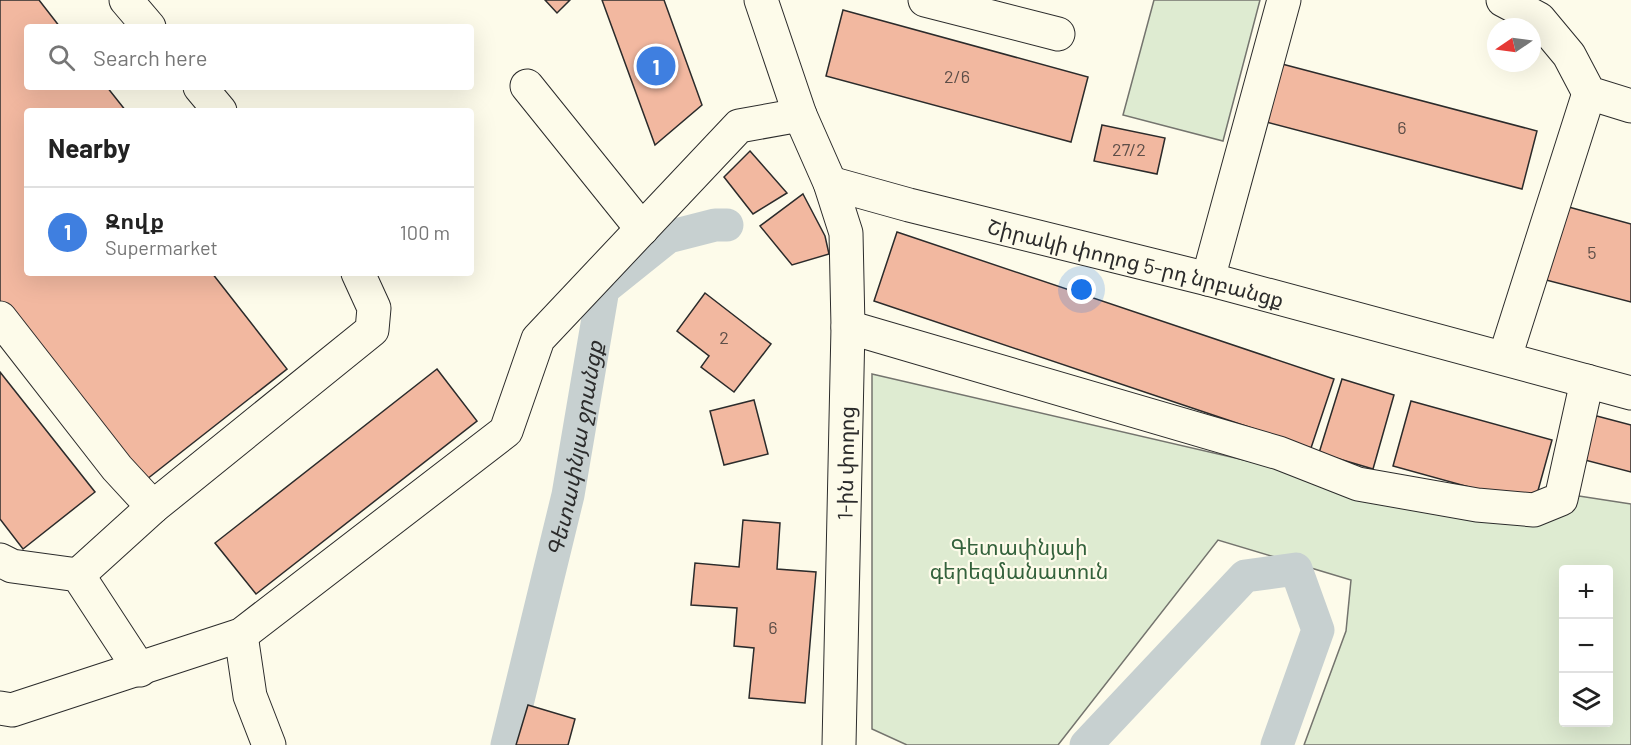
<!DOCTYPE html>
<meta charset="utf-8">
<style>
:root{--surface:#fff;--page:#f2f2f2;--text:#222;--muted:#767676;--line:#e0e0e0;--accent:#b45309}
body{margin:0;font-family:Barlow,"Noto Sans Armenian",sans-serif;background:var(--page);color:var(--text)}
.controls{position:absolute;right:18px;bottom:18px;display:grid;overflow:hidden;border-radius:6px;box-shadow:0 6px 24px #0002}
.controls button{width:54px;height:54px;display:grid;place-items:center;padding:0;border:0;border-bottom:2px solid var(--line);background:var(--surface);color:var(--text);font:30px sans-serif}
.compass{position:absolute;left:1487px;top:18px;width:54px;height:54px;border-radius:50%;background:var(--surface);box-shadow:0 6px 24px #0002;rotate:257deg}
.you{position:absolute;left:1082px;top:290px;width:21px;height:21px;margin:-15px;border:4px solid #fff;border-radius:50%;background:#1a73e8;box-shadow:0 0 0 9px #1a73e833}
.badge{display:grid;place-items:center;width:39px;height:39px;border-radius:50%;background:var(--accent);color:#fff;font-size:20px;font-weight:700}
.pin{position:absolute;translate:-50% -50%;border:3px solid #fff;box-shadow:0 2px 6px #0006}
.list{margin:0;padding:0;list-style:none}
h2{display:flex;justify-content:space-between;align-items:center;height:78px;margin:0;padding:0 24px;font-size:26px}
h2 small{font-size:20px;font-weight:400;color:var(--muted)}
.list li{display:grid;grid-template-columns:39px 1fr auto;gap:18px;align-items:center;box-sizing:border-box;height:90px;padding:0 24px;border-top:2px solid var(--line)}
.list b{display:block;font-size:22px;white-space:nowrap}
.list p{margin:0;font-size:20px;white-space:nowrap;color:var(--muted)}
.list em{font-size:20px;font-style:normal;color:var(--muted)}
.icon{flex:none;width:33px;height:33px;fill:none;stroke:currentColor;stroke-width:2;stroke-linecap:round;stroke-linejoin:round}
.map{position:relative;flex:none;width:1631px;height:745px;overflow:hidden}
.search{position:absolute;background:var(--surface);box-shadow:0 6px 24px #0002;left:24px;top:24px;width:450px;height:66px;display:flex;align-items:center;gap:15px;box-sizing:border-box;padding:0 21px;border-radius:6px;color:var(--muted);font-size:22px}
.panel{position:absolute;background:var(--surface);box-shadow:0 6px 24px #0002;left:24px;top:108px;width:450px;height:168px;border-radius:6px}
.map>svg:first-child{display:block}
.green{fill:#deebd1;stroke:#74746e;stroke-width:1.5;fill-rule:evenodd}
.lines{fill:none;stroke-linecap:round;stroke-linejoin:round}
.canal{stroke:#c7d0d0;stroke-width:33}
.building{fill:#f2b8a0;stroke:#2b2b2b;stroke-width:1.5}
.minor-casing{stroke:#2b2b2b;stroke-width:35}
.major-casing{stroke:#2b2b2b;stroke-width:35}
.minor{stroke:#fdfbea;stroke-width:33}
.major{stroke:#fdfbea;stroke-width:33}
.labels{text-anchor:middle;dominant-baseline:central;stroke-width:4.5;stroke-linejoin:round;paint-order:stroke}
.number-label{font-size:18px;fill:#5d4e48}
.street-label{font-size:21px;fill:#2b2b2b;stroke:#fdfbea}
.park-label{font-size:21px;fill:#34623c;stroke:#fdfbea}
.water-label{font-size:22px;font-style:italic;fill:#2b2b2b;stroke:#fdfbea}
</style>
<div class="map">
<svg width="1631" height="745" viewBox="0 0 1631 745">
<rect width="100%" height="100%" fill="#fdfbea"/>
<g class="green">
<path d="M1154,0H1260L1223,141L1123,115Z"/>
<path d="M872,374L1300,473L1484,511L1579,496L1631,504V745H1304L1346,631L1351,580L1218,540L1058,745H907L872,729ZM1564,570H1608V722H1564Z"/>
</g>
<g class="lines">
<g class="canal">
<path id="s1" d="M507,745L568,495L603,289L668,237L715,225H727"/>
<path d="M1086,745L1245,576L1296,569L1318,630L1277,745"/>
</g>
</g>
<g class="building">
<path d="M0,0H39L60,27H27V87H107L126,111H27V273H212L287,369L142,483L0,301Z"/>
<path d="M545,0H570L557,13Z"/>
<path d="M602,0H664L702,105L655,145Z"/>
<path d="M843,10L1088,77L1071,142L826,76Z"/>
<path d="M1282,64L1537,131L1522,189L1266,122Z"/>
<path d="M1102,125L1165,138L1157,174L1094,161Z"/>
<path d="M750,151L787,193L753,214L724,177Z"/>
<path d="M803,194L825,236L829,254L792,265L760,226Z"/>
<path d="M1565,206L1631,224V302L1546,280Z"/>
<path d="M897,232L1334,379L1311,448L874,301Z"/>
<path d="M705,293L771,344L734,392L701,367L709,356L677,331Z"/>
<path d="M437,369L477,421L256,594L215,543Z"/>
<path d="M0,372L95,492L23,549L0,519Z"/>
<path d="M1342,379L1394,395L1373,469L1319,453Z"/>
<path d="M754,400L768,454L724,465L710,411Z"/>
<path d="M1411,401L1552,440L1534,505L1393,466Z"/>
<path d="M1593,415L1631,425V472L1581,459Z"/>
<path d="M743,520L780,523L777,569L816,572L805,703L749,698L754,648L734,646L737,608L691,605L695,563L739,567Z"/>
<path d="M528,705L575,719L568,745H516Z"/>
</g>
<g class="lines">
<defs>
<g id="minor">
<path d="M126,0L149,27"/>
<path d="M925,0L1058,34"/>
<path d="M1503,0L1539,19L1569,55L1589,93L1631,106"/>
<path d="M527,86L642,229"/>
<path d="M200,87L220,111"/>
<path id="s2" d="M830,183L909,205L1208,279L1631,393"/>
<path d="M1208,279L1284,0"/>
<path d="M0,318L117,468L153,507L78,575"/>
<path d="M848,327L1279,453L1358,484L1477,505L1534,510L1561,499L1587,381"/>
<path d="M1505,357L1589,93"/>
<path d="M153,507L372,330L374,308L358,273"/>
<path d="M0,560L12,566L78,575L140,670"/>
<path d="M241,635L250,696L269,745"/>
<path d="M0,708L12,710L241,635L506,431L538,339L739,126L800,115"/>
</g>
<path id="major" d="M761,0L800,115L830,183L846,233L848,327L839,745"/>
</defs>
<use href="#minor" class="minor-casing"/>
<use href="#major" class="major-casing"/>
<use href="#minor" class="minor"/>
<use href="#major" class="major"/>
</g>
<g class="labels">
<g class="number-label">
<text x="957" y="76">2/6</text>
<text x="1402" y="127">6</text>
<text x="1129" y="149">27/2</text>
<text x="1592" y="252">5</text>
<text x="724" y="337">2</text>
<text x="773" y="627">6</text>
</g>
<g class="street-label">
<text stroke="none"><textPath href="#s2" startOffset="316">Շիրակի փողոց 5-րդ նրբանցք</textPath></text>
<text transform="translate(845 463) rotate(-89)">1-ին փողոց</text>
</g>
<g class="park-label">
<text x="1019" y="546">Գետափնյաի<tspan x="1019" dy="24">գերեզմանատուն</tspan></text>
</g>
<g class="water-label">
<text stroke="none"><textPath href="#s1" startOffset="304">Գետափնյա ջրանցք</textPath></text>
</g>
</g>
</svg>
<div class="controls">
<button>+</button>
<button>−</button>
<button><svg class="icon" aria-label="layers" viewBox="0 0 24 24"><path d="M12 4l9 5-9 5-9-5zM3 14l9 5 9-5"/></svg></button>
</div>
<svg class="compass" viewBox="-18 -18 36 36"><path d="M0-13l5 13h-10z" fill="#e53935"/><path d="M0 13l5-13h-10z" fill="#767676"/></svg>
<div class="you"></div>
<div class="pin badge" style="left:656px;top:66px;background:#3f7fe0">1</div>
<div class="search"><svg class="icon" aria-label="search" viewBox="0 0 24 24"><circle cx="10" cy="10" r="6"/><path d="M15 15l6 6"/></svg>Search here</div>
<section class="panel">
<h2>Nearby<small></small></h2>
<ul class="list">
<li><span class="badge" style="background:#3f7fe0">1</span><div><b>Զովք</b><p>Supermarket</p></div><em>100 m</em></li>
</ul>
</section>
</div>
